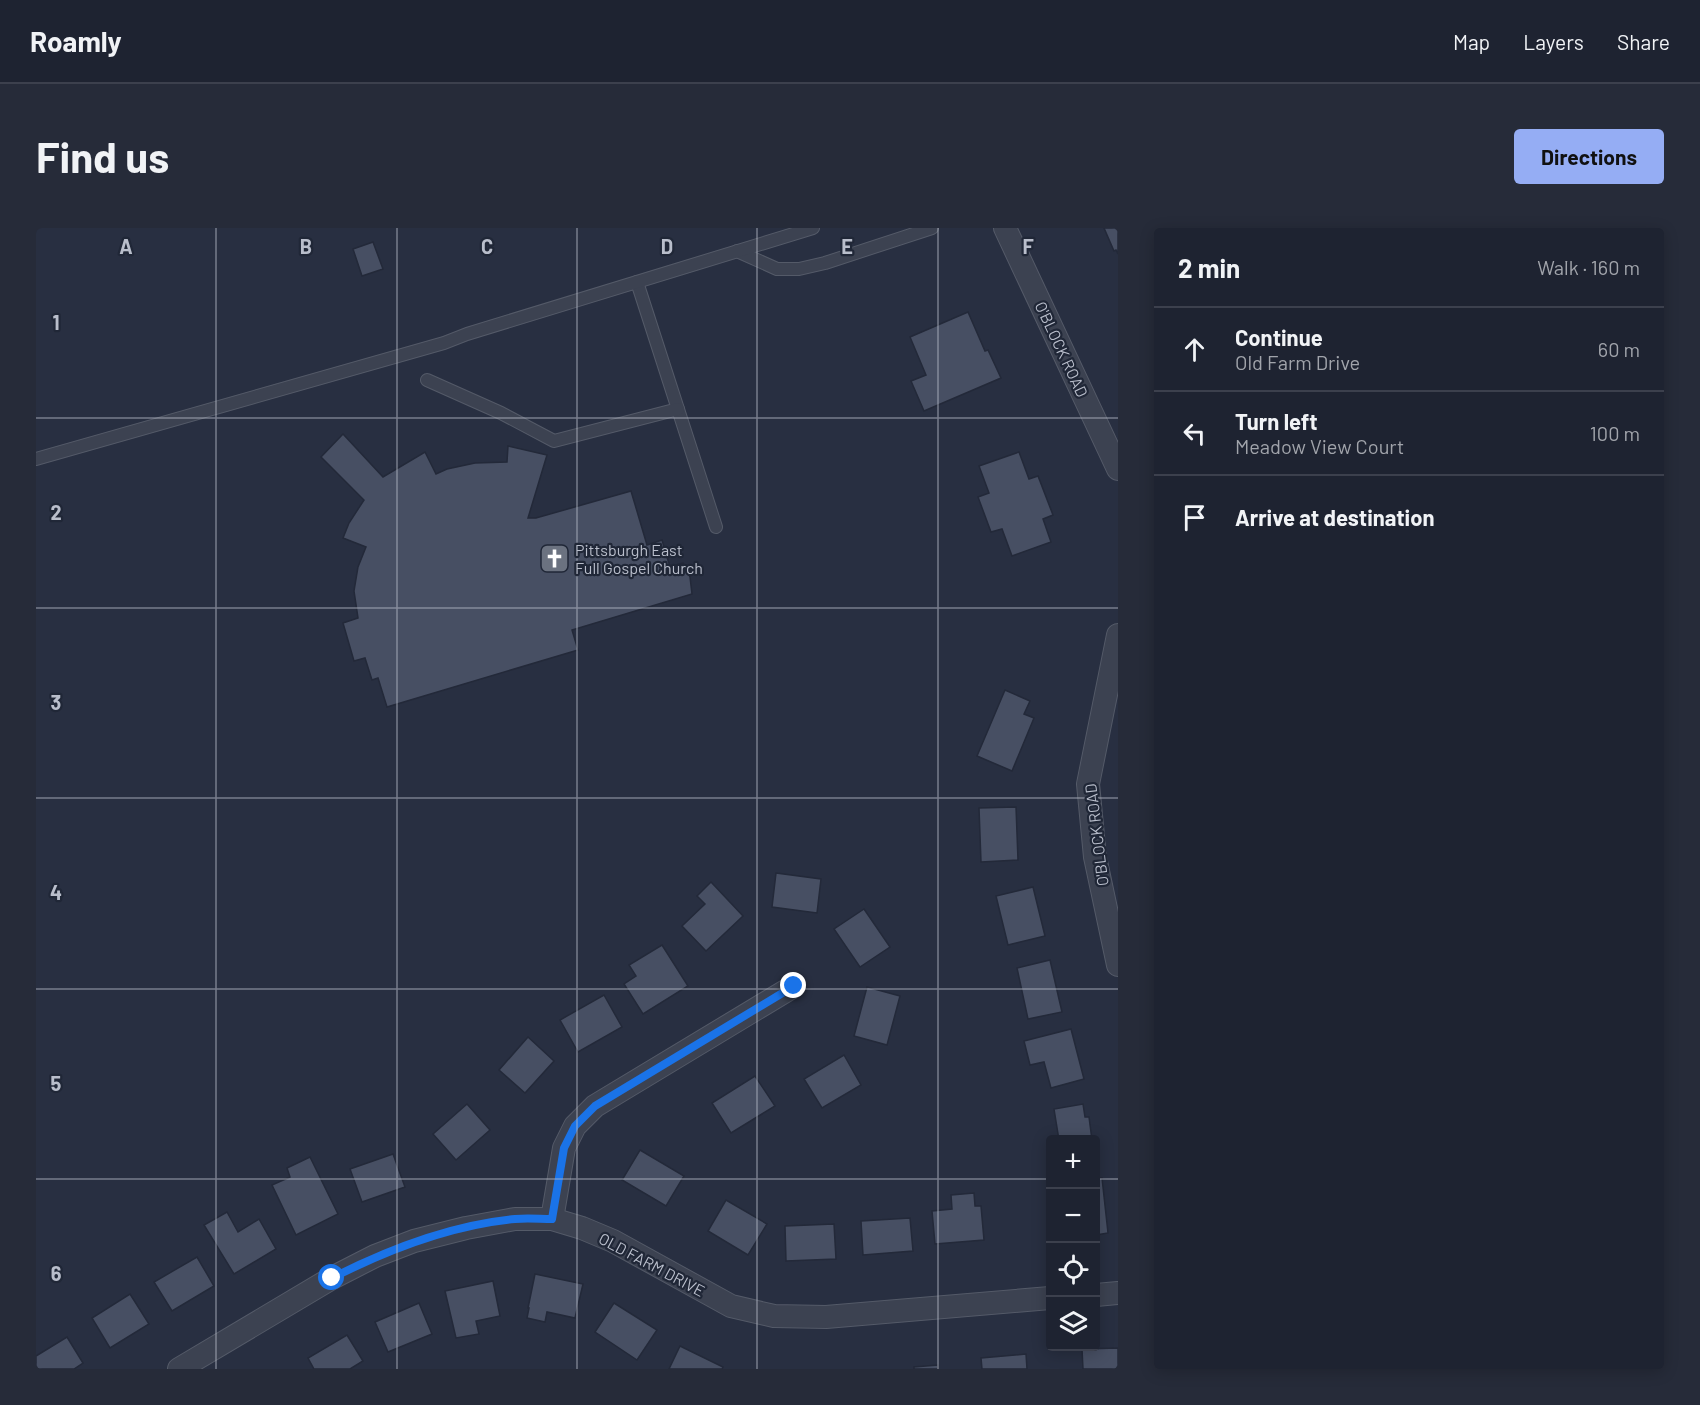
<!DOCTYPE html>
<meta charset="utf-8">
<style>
:root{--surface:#1e2331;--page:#262b39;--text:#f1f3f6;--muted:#a1a4ab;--line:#3c404d;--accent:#95adf4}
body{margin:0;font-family:Barlow,sans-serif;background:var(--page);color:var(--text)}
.controls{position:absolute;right:18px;bottom:18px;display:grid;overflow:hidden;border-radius:6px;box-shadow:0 3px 15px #0003}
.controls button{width:54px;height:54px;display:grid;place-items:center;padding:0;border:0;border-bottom:2px solid var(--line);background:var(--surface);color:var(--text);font:30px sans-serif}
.stop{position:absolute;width:18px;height:18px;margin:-14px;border:4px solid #1a73e8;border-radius:50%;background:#fff}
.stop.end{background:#1a73e8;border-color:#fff;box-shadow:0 2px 6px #0008}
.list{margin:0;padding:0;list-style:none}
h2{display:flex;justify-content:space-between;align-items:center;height:78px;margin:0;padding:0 24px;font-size:26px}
h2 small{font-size:20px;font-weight:400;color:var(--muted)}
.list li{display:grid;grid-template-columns:39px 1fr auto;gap:18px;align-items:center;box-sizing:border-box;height:84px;padding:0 24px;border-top:2px solid var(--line)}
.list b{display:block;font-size:22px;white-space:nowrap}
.list p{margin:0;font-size:20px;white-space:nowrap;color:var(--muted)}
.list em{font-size:20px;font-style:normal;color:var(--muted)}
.icon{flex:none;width:33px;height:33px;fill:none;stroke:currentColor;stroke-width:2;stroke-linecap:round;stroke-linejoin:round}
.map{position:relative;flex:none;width:1082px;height:1141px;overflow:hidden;border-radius:6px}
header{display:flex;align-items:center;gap:36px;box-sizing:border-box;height:84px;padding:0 30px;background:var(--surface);border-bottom:2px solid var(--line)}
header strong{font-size:28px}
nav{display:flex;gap:33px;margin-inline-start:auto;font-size:21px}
.intro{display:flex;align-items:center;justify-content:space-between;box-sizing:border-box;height:144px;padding:0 36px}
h1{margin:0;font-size:42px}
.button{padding:15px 27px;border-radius:6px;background:var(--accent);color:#111;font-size:21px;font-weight:700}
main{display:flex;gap:36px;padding:0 36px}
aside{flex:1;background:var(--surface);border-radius:6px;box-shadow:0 3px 15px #0003}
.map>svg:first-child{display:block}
.building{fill:#474f63;stroke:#232939;stroke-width:1.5}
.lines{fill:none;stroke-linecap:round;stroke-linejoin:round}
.lane-casing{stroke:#545a68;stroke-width:14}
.street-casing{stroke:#545a68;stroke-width:24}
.lane{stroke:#3c4251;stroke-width:12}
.street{stroke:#3c4251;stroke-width:22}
.route{stroke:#1a73e8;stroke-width:8}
.grid{fill:none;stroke:#b9becb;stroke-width:1.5;stroke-opacity:0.55}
.labels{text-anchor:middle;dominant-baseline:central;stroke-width:4.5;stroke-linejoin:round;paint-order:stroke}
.street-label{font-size:16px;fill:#b9becb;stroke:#202737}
.poi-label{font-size:16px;fill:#b9becb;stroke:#202737;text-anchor:start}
.grid-label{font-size:20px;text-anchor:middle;font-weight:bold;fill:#b9becb;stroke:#202737;stroke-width:4.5;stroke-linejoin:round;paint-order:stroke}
</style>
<header>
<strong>Roamly</strong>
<nav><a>Map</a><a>Layers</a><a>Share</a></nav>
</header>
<div class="intro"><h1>Find us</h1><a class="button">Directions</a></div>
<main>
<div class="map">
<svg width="1082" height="1141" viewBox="0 0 1082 1141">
<rect width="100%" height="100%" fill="#282f41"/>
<g class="building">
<path d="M1068,0H1082V26L1080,22L1078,23Z"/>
<path d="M337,14L347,41L326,48L317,21Z"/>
<path d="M932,84L949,123L952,122L965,150L888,183L875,153L890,147L874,109Z"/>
<path d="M307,206L347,249L389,224L400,246L411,241L439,235L471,234L472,218L511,227L492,290H500L595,263L611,317L626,312L634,339L647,335L654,349L656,366L536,402L542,422L351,479L342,450L336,452L329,430L318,433L307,395L322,390L318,363L322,339L330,319L307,310L313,295L328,272L285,229Z"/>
<path d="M983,224L993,251L1002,248L1017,287L1007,291L1015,314L976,328L966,301L955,304L942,269L953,265L943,238Z"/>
<path d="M969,462L994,473L988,486L998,490L976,543L941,528Z"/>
<path d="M980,579L982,632L945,634L943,580Z"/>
<path d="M740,645L785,651L781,685L736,679Z"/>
<path d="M675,654L707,688L670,723L646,698L669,676L661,668Z"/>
<path d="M997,659L1009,708L972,717L960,668Z"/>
<path d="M828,681L854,719L824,739L798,701Z"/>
<path d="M626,717L652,758L607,786L588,756L600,748L593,737Z"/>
<path d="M1014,732L1026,784L992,791L981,740Z"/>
<path d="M831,759L864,768L851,817L818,808Z"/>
<path d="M568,767L586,799L542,824L524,792Z"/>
<path d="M1035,801L1048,851L1015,860L1008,834L994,837L988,813Z"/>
<path d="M492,809L518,833L489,865L463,842Z"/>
<path d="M808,827L825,857L786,880L768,851Z"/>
<path d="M719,848L739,878L695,905L676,875Z"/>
<path d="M431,876L454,902L420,932L397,906Z"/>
<path d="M1047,876L1049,889H1053L1056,912H1023L1018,881Z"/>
<path d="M604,922L648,948L630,978L586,952Z"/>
<path d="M357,926L369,959L326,974L314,941Z"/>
<path d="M274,929L302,986L260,1007L236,957L254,949L251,940Z"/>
<path d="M1060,950H1066L1072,1005L1060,1007Z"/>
<path d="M938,965L939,978H945L948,1012L899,1016L896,983L916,981L915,967Z"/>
<path d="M690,972L731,996L712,1027L672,1003Z"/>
<path d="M191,984L202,1004L223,991L240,1021L198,1046L168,997Z"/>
<path d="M874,990L877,1023L827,1027L825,993Z"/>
<path d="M798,996L800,1031L750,1033L749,998Z"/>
<path d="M161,1029L178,1058L136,1083L118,1054Z"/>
<path d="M499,1046L547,1056L539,1090L511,1084L509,1094L491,1090L493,1080H492Z"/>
<path d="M457,1053L464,1088L440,1093L443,1106L420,1110L409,1063Z"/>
<path d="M94,1066L113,1096L74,1120L56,1090Z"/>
<path d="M383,1075L396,1106L352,1124L339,1094Z"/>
<path d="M578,1075L621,1102L601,1132L559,1104Z"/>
<path d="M311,1107L327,1133L314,1141H278L272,1130Z"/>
<path d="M31,1109L47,1135L38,1141H0V1128Z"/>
<path d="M644,1118L687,1139L686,1141H633Z"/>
<path d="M1082,1120V1141H1047L1046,1121Z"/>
<path d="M990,1126L991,1141H946L945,1130Z"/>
<path d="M902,1137V1141H878V1139Z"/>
</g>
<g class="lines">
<defs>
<g id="lane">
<path d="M701,23L741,41H763L789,35L896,0"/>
<path d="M601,54L680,299"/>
<path d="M391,152L465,185L518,213L642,181"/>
<path d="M0,231L408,115L431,106L777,0"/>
</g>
<g id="street">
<path d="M969,0L1082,241"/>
<path d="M1082,407L1052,556L1059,629L1082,737"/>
<path d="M516,991L528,920L539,898L559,878L758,758"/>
<path d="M1060,1067L1082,1065"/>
<path d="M143,1141L296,1050L339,1028L378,1013L430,1000L479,991H516L546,1000L577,1013L695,1078L738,1088L790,1089L1014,1070"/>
</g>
</defs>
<use href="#lane" class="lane-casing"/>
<use href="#street" class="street-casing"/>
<use href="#lane" class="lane"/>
<use href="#street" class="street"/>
</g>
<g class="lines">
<path class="route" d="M296,1050C353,1021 414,997 479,991C491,990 504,991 516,991L528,920L539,898L559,878L758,758"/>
</g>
<path class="grid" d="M180,0V1141M361,0V1141M541,0V1141M721,0V1141M902,0V1141M0,190H1082M0,380H1082M0,570H1082M0,761H1082M0,951H1014M1060,951H1082"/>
<defs>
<symbol id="church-square" viewBox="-11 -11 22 22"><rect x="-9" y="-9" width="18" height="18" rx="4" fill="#6b7280" stroke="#202737"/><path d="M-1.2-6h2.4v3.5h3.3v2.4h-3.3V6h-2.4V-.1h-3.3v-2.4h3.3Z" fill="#fff"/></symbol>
</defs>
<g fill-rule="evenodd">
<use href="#church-square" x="502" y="314" width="33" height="33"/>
</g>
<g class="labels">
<g class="street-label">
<text transform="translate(1026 121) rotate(65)">O'BLOCK ROAD</text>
<text transform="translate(1060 607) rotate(-97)">O'BLOCK ROAD</text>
<text transform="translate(616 1036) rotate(28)">OLD FARM DRIVE</text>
</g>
<g class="poi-label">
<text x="539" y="321">Pittsburgh East<tspan x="539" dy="18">Full Gospel Church</tspan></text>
</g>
</g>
<g class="grid-label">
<text x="90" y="26">A</text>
<text x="270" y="26">B</text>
<text x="451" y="26">C</text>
<text x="631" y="26">D</text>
<text x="811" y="26">E</text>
<text x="992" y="26">F</text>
<text x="20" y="102">1</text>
<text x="20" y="292">2</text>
<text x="20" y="482">3</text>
<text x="20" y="672">4</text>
<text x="20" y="863">5</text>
<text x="20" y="1053">6</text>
</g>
</svg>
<div class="controls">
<button>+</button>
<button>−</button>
<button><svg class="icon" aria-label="locate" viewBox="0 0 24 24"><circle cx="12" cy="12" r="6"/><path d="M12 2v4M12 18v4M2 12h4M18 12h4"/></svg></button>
<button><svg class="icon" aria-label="layers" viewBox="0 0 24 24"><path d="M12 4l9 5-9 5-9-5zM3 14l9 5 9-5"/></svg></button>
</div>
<div class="stop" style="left:296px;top:1050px"></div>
<div class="stop end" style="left:758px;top:758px"></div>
</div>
<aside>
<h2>2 min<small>Walk · 160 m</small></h2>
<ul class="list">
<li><svg class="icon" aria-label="ahead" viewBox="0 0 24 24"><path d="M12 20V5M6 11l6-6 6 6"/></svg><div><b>Continue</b><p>Old Farm Drive</p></div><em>60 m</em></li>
<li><svg class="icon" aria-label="left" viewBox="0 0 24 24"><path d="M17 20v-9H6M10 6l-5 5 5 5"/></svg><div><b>Turn left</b><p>Meadow View Court</p></div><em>100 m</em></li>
<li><svg class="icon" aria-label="arrive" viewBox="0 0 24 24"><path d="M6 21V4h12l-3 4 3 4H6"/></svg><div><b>Arrive at destination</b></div></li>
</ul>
</aside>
</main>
